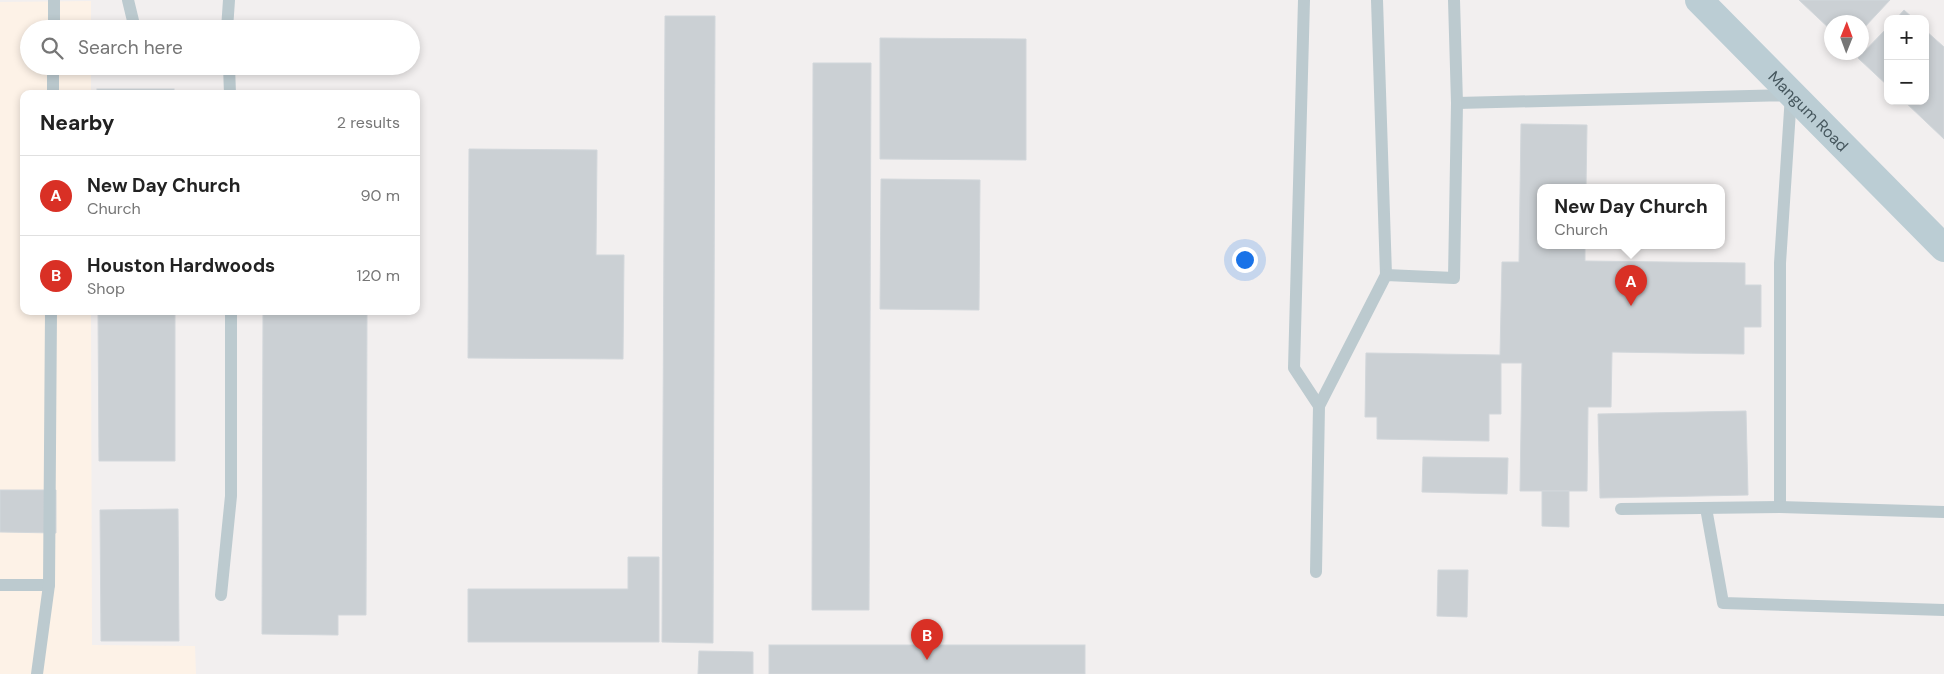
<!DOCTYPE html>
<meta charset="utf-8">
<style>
:root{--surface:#fff;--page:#f2f2f2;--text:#222;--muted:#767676;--line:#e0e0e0;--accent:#d93025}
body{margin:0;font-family:"DM Sans",sans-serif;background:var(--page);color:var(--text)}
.controls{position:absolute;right:15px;top:15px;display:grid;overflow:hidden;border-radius:10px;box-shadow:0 2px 8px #0003}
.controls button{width:45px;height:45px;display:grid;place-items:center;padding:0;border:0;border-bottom:1px solid var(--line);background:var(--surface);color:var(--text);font:25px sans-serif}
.compass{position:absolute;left:1824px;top:15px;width:45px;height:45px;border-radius:50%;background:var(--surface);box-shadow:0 2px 8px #0003;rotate:1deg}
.you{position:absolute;left:1244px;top:259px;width:18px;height:18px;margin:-12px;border:4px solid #fff;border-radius:50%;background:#1a73e8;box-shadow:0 0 0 8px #1a73e833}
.badge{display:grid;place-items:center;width:32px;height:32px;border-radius:50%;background:var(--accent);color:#fff;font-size:16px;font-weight:700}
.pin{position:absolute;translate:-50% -41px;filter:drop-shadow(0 1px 2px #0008)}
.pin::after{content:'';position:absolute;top:26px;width:18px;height:15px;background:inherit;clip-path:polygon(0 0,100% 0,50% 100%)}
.popup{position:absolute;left:1537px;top:184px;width:188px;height:65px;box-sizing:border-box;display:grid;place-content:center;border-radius:10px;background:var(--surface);filter:drop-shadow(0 1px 4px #0005);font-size:16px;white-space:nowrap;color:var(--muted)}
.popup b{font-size:19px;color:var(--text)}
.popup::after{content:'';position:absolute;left:50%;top:100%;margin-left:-10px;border:10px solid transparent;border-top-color:var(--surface)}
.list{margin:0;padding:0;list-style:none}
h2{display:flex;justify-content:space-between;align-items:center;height:65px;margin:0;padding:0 20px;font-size:21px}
h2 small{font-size:16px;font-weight:400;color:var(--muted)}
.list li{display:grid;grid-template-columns:32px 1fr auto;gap:15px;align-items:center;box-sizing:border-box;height:80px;padding:0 20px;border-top:1px solid var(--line)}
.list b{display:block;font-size:19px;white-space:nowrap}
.list p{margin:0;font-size:16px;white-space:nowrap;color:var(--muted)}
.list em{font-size:16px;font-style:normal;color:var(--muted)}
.icon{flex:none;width:28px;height:28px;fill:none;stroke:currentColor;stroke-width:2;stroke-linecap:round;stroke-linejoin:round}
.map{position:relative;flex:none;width:1944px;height:674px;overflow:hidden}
.search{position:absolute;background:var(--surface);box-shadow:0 2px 8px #0003;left:20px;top:20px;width:400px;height:55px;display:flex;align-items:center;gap:12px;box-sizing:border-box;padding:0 18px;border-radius:28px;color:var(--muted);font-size:19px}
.panel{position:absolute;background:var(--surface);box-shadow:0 2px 8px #0003;left:20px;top:90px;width:400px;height:225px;border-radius:10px}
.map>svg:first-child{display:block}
.commercial{fill:#fdf2e7}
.building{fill:#cbd0d4;stroke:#d2d7db}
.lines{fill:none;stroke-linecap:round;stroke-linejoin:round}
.lane{stroke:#bccacf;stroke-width:12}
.secondary{stroke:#bbcdd4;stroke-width:28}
.labels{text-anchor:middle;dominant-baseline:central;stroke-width:4;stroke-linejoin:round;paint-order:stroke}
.street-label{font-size:16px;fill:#46575e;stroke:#fff}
</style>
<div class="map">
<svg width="1944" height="674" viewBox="0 0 1944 674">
<rect width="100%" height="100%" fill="#f2efef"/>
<path class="commercial" d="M91,1V29H29V66H91V94H24V311H91L92,645L195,646L196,674H0V2Z"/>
<g class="building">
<path d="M1799,0H1890L1862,30V22H1832V31Z"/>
<path d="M1904,10L1914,19H1896Z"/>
<path d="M665,16H715L713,643L662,642Z"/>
<path d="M1888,27V86L1858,58Z"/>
<path d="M1925,30L1944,47V139L1904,101H1925Z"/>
<path d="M880,38L1026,39V160L880,159Z"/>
<path d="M813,63H871L869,610H812Z"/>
<rect x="97" y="89" width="77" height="5"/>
<path d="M1521,124L1587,125L1586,187H1541V245H1585V261L1745,263V285H1761V327H1744V354L1612,352L1611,407H1588L1587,491H1520L1522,363H1501V414H1489V441L1377,439V417H1365L1366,353L1500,355L1502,262H1519Z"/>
<path d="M469,149L597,150L596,255H624L623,359L468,358Z"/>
<path d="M881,179L980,180L979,310L880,309Z"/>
<path d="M263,311H367L366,615H338V635L262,634Z"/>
<path d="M98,312H175V461H99Z"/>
<path d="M1746,411L1748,495L1600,498L1598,414Z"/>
<path d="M1423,457L1508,458L1507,494L1422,492Z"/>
<path d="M0,490H56V533L0,532Z"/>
<path d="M1542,491H1569V527L1542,526Z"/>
<path d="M178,509L179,641H101L100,510Z"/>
<path d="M628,557H659V642H468V589H628Z"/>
<path d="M1438,570H1468L1467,617L1437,616Z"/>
<rect x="769" y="645" width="316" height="29"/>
<path d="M699,651L753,652V674H698Z"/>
</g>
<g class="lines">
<g class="lane">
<path d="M128,0L135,29"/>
<path d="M1304,0L1294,368L1319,406"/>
<path d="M1377,0L1386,275"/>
<path d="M54,29V0"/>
<path d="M227,29L229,0"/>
<path d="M229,66L230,94"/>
<path d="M53,94V66"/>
<path d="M1457,103L1791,95L1780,263V507"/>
<path d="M1706,508L1723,603L1944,610"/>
<path d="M1621,509L1780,507L1944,512"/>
<path d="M1316,572L1319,406L1386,275L1454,278L1457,103L1454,0"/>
<path d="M0,585H49"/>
<path d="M221,595L231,496V311"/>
<path d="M37,674L49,585L51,311"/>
</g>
<path class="secondary" id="s1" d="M1699,0L1944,248"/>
</g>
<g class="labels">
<g class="street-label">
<text stroke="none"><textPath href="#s1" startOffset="156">Mangum Road</textPath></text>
</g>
</g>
</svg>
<div class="controls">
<button>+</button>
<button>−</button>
</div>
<svg class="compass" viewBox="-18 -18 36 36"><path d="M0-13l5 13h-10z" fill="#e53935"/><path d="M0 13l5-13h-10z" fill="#767676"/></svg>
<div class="you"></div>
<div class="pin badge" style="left:1631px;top:306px">A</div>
<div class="popup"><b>New Day Church</b>Church</div>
<div class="pin badge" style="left:927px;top:660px">B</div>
<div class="search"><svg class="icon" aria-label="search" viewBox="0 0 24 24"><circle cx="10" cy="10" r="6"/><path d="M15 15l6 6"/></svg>Search here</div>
<section class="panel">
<h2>Nearby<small>2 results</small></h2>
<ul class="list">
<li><span class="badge">A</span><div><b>New Day Church</b><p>Church</p></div><em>90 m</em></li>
<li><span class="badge">B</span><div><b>Houston Hardwoods</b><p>Shop</p></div><em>120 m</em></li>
</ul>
</section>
</div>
